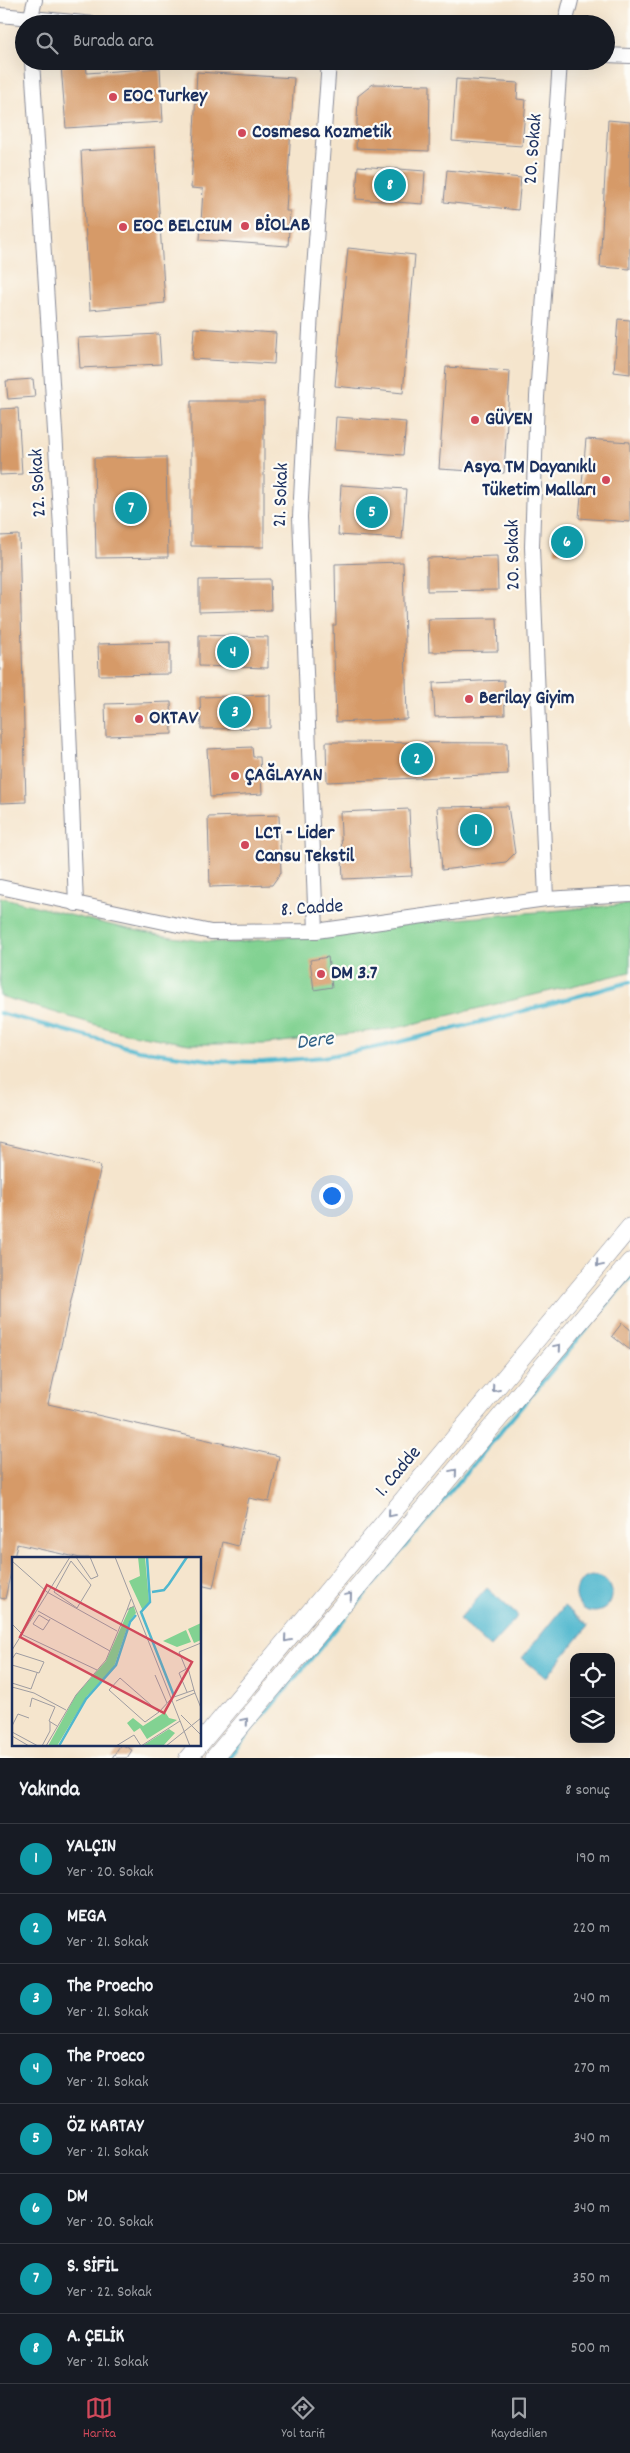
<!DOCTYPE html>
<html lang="tr">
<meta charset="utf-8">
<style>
:root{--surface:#171b24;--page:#20242c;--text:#f1f3f6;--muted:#9ea1a6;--line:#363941;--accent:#d1495b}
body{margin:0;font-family:Dekko,sans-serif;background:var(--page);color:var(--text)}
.controls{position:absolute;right:15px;bottom:15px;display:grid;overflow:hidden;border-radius:10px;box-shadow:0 5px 20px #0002}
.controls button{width:45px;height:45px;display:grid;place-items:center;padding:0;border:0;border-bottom:1px solid var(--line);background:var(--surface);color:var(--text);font:25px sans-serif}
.you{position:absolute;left:331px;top:1195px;width:18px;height:18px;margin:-12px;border:4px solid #fff;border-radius:50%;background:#1a73e8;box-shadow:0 0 0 8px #1a73e833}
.badge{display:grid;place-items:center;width:32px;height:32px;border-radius:50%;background:var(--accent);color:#fff;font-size:16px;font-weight:700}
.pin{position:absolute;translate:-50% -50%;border:2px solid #fff;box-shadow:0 1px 5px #0006}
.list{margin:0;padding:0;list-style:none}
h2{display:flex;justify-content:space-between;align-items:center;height:65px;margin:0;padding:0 20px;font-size:21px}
h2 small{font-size:16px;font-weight:400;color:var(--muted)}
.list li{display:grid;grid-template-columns:32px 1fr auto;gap:15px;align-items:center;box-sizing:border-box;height:70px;padding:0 20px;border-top:1px solid var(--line)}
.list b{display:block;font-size:19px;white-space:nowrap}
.list p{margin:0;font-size:16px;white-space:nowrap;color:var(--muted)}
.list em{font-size:16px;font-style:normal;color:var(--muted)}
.icon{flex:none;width:28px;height:28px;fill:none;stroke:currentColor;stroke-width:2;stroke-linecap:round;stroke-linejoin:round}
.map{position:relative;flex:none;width:630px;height:1758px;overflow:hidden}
.search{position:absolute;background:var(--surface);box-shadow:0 5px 20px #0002;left:15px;right:15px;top:15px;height:55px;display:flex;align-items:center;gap:12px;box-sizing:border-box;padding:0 18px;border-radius:28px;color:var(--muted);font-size:19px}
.sheet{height:625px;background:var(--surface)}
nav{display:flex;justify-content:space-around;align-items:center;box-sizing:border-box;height:70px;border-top:1px solid var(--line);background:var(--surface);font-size:14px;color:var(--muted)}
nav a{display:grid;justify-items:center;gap:2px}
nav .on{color:var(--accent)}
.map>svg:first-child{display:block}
.green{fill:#82d292;stroke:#4e8078}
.water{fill:#50b7ce;stroke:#367396}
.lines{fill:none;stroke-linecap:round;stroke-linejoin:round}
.stream{stroke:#50b7ce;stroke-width:4}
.building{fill:#d69a68}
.minor-casing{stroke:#888a96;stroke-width:16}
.major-casing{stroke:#888a96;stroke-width:19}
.minor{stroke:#fff;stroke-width:14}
.major{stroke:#fff;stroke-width:18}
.oneway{stroke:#8d97ae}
.poi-dot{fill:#d1495b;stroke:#fdfcf7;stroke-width:2}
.labels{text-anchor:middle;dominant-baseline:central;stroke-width:4.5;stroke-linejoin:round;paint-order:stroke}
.poi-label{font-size:20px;font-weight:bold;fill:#1b2f5e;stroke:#fdfcf7;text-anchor:start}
.street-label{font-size:20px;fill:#1b2f5e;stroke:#fdfcf7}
.water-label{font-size:21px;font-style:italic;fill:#2e5f85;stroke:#fdfcf7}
.inset-river{fill:none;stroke:#50b7ce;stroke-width:2.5}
.inset-road{fill:none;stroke:#9e9ca1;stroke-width:1}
.view{fill:#d1495b;fill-opacity:0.15;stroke:#d1495b;stroke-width:2.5}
.inset-edge{fill:none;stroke:#1b2f5e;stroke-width:2.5}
</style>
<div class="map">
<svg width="630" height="1758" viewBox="0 0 630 1758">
<rect width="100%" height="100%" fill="#fdfcf7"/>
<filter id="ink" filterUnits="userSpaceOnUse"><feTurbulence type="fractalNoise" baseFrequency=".02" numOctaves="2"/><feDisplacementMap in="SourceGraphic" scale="10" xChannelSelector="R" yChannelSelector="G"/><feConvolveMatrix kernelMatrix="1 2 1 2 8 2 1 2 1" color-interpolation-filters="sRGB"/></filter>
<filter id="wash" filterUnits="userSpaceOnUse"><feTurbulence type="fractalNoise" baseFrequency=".0096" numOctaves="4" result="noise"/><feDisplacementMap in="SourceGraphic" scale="20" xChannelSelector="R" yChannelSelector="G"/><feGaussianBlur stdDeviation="1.12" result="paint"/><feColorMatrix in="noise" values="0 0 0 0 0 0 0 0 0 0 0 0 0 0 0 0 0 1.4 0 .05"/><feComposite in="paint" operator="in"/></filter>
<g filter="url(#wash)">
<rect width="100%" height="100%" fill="#f5e5cd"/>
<path class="green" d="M0,897C76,916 154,940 232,943L410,923L630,904V972L396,1028L265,1044H189L120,1032L0,996Z"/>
<g class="water">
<circle cx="594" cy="1594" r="18"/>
<path d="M487,1588L518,1616L490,1647L459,1619Z"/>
<path d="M564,1606L588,1626L546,1678L522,1658Z"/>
</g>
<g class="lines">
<g class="stream">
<path d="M0,1013L138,1050L216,1061L262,1062L324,1057L383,1046L497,1018L630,982"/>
<path d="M228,1758L630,1277"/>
</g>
</g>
<g id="blocks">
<g class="building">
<path d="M86,64L87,73L160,68L163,122L66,128L61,66Z"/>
<path d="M197,72L294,78L286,211H290L288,246L200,240L203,189L191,188Z"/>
<path d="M456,79L518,83L517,99L526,100L522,146L452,141Z"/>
<path d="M373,84L430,85L429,151L356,148L358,96Z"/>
<path d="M608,120L630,122V269L600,267Z"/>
<path d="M155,147L165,303L90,310L81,151Z"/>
<path d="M358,166L425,171L423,204L356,199Z"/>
<path d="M447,170L521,178L518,210L444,202Z"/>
<path d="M348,248L415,255L403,393L335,386Z"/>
<path d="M618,319L630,320V374L614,372Z"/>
<path d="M194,328L276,333L274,364L192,359Z"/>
<path d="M159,334L161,364L80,368L78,338Z"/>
<path d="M446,367L510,371L504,473L439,469Z"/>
<path d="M33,379L35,397L8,399L6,381Z"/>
<path d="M191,401H264V547L191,546Z"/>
<path d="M18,408L22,474L0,475V409Z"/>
<path d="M336,417L406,422L403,455L334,450Z"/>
<path d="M586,439L630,442V522L579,518Z"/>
<path d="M166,457L168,557L96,558L94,458Z"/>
<path d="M341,485L406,489L402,539L338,535Z"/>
<path d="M579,533L580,550L555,552L554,534Z"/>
<path d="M19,535L26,802L0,803V536Z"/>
<path d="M497,556L498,590L427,591V558Z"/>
<path d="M403,562L407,719L336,722L333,625H336L335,564Z"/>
<path d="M270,579L271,610L199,612V580Z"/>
<path d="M497,618L498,651L429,652L428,619Z"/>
<path d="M199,635L268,637V668L199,666Z"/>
<path d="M170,642V674L99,675L98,644Z"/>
<path d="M504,680L505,715L435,717L433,683Z"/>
<path d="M270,695V728L201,729L200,697Z"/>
<path d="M171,702L172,734L106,736L105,704Z"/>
<path d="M326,742L507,743L508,774L327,782Z"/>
<path d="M252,747L253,757H260L262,794L210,797L207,749Z"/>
<path d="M508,806L515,853L506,862L442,870L437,807Z"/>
<path d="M409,809L412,876L343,879L340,812Z"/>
<path d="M279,815L281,872L272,885L210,887L208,817Z"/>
<path d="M328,957L332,987L314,990L310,960Z"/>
<path d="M0,1143L101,1166L48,1404L279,1456L269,1502L249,1498L238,1546L223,1542L213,1588L200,1585V1558H80L17,1544L5,1599L0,1598Z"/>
<path d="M622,1323L630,1329V1350L612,1336Z"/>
<path d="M121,1744L132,1750L127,1758H112Z"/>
</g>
</g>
</g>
<g filter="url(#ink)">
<use href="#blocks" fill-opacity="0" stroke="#888a96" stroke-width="1"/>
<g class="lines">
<defs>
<g id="minor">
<path d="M0,15L94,24"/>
<path d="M29,24L35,0"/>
<path d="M565,24L571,0"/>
<path d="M606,55L630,56"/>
<path d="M32,61L61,528L76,904"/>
<path d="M0,887L211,932L316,931L546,899L630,894"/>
<path d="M546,899L532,547L537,397L560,61"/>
<path d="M316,931L300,517L311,311L329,61"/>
</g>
<g id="major">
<path d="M200,1744L630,1227"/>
<path d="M188,1758L200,1744"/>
<path d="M214,1758L630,1262"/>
</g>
</defs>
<use href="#minor" class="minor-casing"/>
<use href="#major" class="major-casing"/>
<use href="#minor" class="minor"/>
<use href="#major" class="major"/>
</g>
<defs><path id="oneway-chevron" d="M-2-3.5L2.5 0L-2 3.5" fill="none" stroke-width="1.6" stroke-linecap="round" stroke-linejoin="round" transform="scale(1.25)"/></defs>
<g class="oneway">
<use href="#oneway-chevron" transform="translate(599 1264) rotate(130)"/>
<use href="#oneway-chevron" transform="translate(558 1347) rotate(-50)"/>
<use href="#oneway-chevron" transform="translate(495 1389) rotate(130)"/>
<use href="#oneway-chevron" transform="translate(454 1472) rotate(-50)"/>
<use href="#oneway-chevron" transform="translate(391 1514) rotate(130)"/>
<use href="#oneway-chevron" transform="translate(349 1596) rotate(-50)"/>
<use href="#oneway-chevron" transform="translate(287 1639) rotate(130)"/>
<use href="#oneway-chevron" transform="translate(245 1721) rotate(-50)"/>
</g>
</g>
<g class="poi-dot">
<circle cx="113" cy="97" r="5"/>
<circle cx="242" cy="133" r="5"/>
<circle cx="245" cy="226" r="5"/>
<circle cx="123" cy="227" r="5"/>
<circle cx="475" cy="420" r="5"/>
<circle cx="606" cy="480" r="5"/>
<circle cx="469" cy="699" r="5"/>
<circle cx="139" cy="719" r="5"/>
<circle cx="235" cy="776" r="5"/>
<circle cx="245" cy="845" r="5"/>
<circle cx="321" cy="974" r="5"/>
</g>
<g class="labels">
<g class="poi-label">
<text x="123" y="97">EOC Turkey</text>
<text x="252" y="133">Cosmesa Kozmetik</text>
<text x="255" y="226">BİOLAB</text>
<text x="133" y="227">EOC BELCIUM</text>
<text x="485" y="420">GÜVEN</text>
<text x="596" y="468" text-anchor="end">Asya TM Dayanıklı<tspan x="596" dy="23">Tüketim Malları</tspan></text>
<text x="479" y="699">Berilay Giyim</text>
<text x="149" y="719">OKTAV</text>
<text x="245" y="776">ÇAĞLAYAN</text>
<text x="255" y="834">LCT - Lider<tspan x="255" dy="23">Cansu Tekstil</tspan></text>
<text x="331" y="974">DM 3.7</text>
</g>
<g class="street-label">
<text transform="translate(534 149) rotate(-86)">20. Sokak</text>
<text transform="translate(39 483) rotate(-93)">22. Sokak</text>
<text transform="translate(282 495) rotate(-88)">21. Sokak</text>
<text transform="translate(514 555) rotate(-91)">20. Sokak</text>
<text transform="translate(312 909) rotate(-4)">8. Cadde</text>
<text transform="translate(399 1472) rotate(-50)">1. Cadde</text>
</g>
<g class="water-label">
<text transform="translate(315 1042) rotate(-7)">Dere</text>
</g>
</g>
<g transform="translate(12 1557)">
<rect width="189" height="189" fill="#f5e5cd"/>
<path d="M126,0H133L137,45L131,54L117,24L128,19ZM118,50H122L124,56L117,65L102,110L75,139L45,189H36L64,138L94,104ZM189,66V83L182,86L176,72ZM174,73L179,85L165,90L151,84ZM153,155L157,161L165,163L135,182L128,171L122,175L115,166L121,161L131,169ZM157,172L163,176L151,189H130Z" fill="#82d292"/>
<path class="inset-river" d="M135,0L138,45L129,55L162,139M140,35L152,33L157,27L175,0M47,189L74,142L104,108L118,65L124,58"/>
<path class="inset-road" d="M64,0L79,22L86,19L78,0M103,0L178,189M0,4L35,35L105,74M59,4L79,28L65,51L42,35ZM119,42L115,53L122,49M26,54L98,94M37,64L27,58L21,67L31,73L37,64L38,62M0,67L11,78L85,113M0,93L58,0M0,102L4,96L32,105L27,116L0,108M174,112L167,95L189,86M143,118L155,146M0,126L19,132L25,116M0,130L22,136L54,153M175,135L167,116L176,111L182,133M183,136L189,151M162,140L182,133L183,136L164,144M18,150L20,141L43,150L37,164L45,169M147,155L108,121L97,133L133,165L147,155L159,142M169,158L189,178M0,169L6,157L17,161M0,175L26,189M0,179L17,189M30,189L38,174V165M34,189L64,138L94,103L115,53M104,189L122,178L129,189M129,189L168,164M154,189L189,161"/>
<path class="view" d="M35,28L180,105L152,156L8,80Z"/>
<rect width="189" height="189" class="inset-edge"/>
</g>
</svg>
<div class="controls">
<button><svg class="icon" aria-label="locate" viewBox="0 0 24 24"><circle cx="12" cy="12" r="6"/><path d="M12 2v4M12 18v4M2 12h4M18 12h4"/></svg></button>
<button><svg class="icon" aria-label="layers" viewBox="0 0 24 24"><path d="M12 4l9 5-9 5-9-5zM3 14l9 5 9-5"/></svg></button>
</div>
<div class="you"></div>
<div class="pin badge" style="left:476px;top:830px;background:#0f9aa8">1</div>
<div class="pin badge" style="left:417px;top:759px;background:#0f9aa8">2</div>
<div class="pin badge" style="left:235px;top:712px;background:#0f9aa8">3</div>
<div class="pin badge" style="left:233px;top:652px;background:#0f9aa8">4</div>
<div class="pin badge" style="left:372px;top:512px;background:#0f9aa8">5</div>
<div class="pin badge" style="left:567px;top:542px;background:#0f9aa8">6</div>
<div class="pin badge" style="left:131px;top:508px;background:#0f9aa8">7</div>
<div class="pin badge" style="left:390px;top:185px;background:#0f9aa8">8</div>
<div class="search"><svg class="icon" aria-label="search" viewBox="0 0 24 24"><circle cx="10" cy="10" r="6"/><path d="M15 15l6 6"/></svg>Burada ara</div>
</div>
<section class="sheet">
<h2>Yakında<small>8 sonuç</small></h2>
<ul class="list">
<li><span class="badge" style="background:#0f9aa8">1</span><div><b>YALÇIN</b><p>Yer · 20. Sokak</p></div><em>190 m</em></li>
<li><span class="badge" style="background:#0f9aa8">2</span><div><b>MEGA</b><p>Yer · 21. Sokak</p></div><em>220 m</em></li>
<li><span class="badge" style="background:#0f9aa8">3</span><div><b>The Proecho</b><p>Yer · 21. Sokak</p></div><em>240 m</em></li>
<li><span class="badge" style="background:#0f9aa8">4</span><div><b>The Proeco</b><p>Yer · 21. Sokak</p></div><em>270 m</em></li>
<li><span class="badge" style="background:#0f9aa8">5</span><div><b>ÖZ KARTAY</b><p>Yer · 21. Sokak</p></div><em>340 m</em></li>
<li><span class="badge" style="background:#0f9aa8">6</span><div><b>DM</b><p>Yer · 20. Sokak</p></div><em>340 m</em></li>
<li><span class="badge" style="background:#0f9aa8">7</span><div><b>S. SİFİL</b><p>Yer · 22. Sokak</p></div><em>350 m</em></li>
<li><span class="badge" style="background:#0f9aa8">8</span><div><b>A. ÇELİK</b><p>Yer · 21. Sokak</p></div><em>500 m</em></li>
</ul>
</section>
<nav>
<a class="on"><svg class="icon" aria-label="map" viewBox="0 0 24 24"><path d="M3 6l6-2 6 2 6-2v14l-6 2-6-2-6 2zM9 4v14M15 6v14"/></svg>Harita</a>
<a><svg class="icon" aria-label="directions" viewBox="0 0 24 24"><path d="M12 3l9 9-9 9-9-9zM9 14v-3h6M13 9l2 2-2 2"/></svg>Yol tarifi</a>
<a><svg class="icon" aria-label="saved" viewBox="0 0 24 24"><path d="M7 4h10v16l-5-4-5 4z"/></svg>Kaydedilen</a>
</nav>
